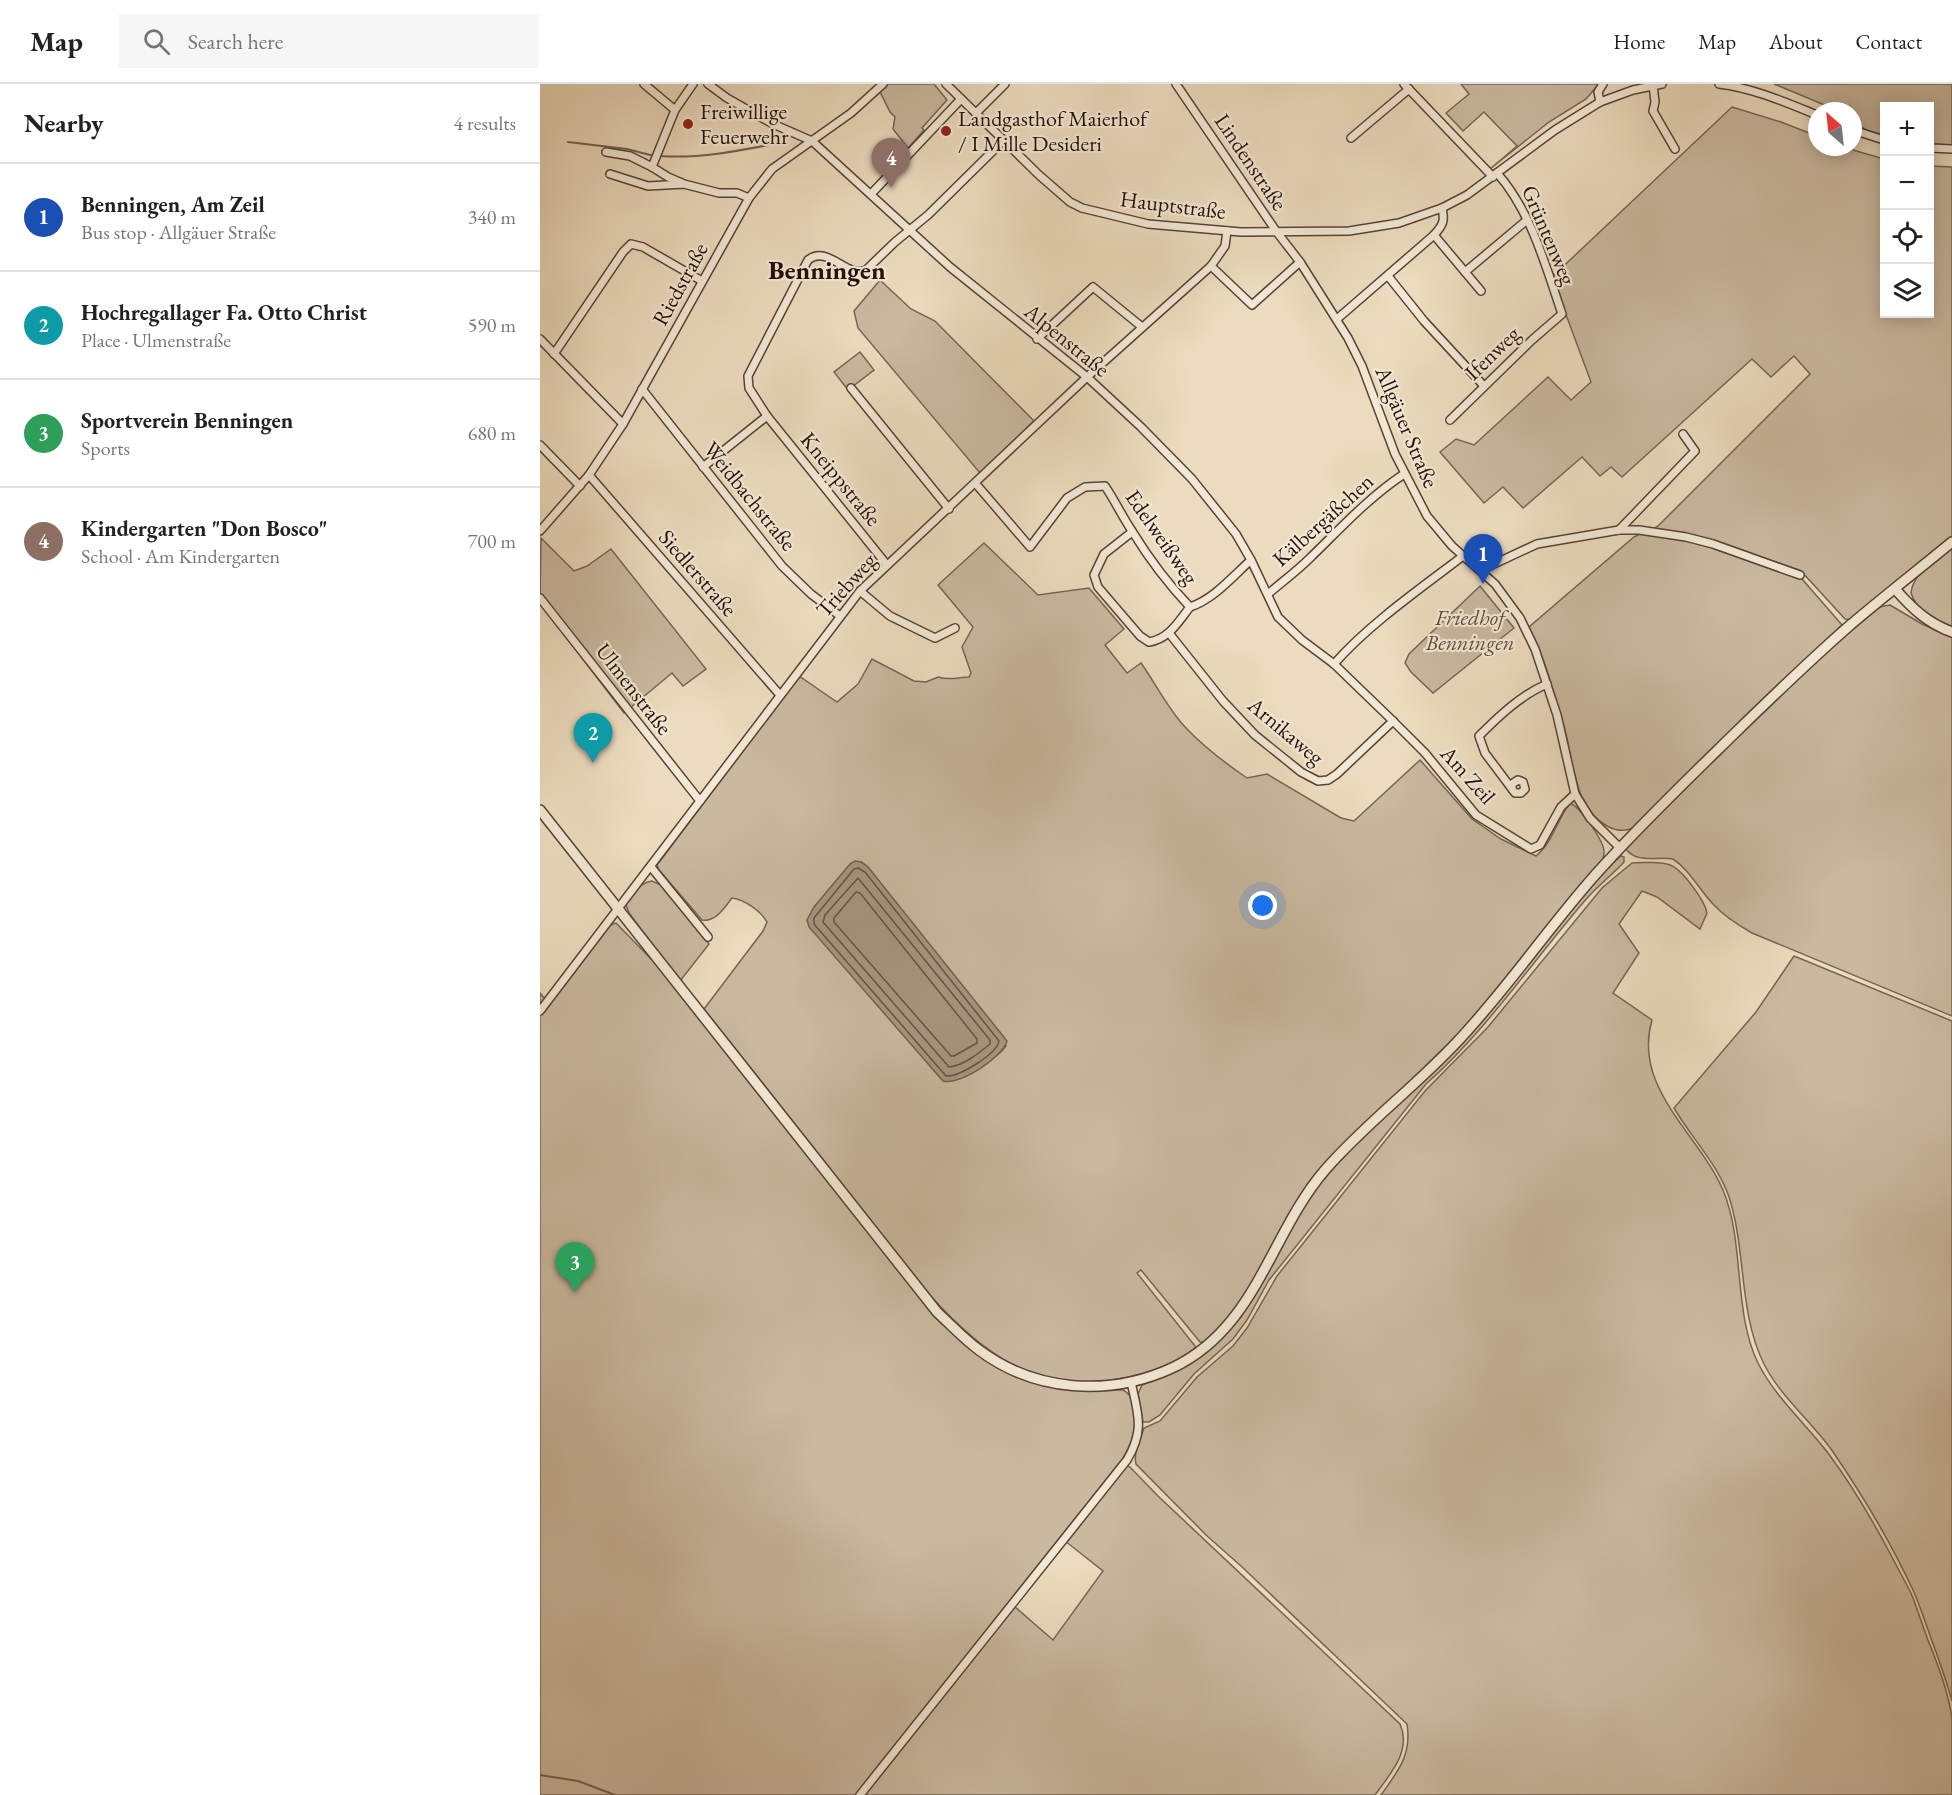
<!DOCTYPE html>
<meta charset="utf-8">
<style>
:root{--surface:#fff;--page:#f6f6f6;--text:#222;--muted:#767676;--line:#e0e0e0;--accent:#db2777}
body{margin:0;font-family:"EB Garamond",serif;background:var(--page);color:var(--text)}
.controls{position:absolute;right:18px;top:18px;display:grid;overflow:hidden;border-radius:0px;box-shadow:0 3px 15px #0003}
.controls button{width:54px;height:54px;display:grid;place-items:center;padding:0;border:0;border-bottom:2px solid var(--line);background:var(--surface);color:var(--text);font:30px sans-serif}
.compass{position:absolute;left:1268px;top:18px;width:54px;height:54px;border-radius:50%;background:var(--surface);box-shadow:0 3px 15px #0003;rotate:333deg}
.you{position:absolute;left:723px;top:822px;width:21px;height:21px;margin:-15px;border:4px solid #fff;border-radius:50%;background:#1a73e8;box-shadow:0 0 0 9px #1a73e833}
.badge{display:grid;place-items:center;width:39px;height:39px;border-radius:50%;background:var(--accent);color:#fff;font-size:20px;font-weight:700}
.pin{position:absolute;translate:-50% -50px;filter:drop-shadow(0 2px 3px #0008)}
.pin::after{content:'';position:absolute;top:32px;width:21px;height:18px;background:inherit;clip-path:polygon(0 0,100% 0,50% 100%)}
.list{margin:0;padding:0;list-style:none}
h2{display:flex;justify-content:space-between;align-items:center;height:78px;margin:0;padding:0 24px;font-size:26px}
h2 small{font-size:20px;font-weight:400;color:var(--muted)}
.list li{display:grid;grid-template-columns:39px 1fr auto;gap:18px;align-items:center;box-sizing:border-box;height:108px;padding:0 24px;border-top:2px solid var(--line)}
.list b{display:block;font-size:22px;white-space:nowrap}
.list p{margin:0;font-size:20px;white-space:nowrap;color:var(--muted)}
.list em{font-size:20px;font-style:normal;color:var(--muted)}
.icon{flex:none;width:33px;height:33px;fill:none;stroke:currentColor;stroke-width:2;stroke-linecap:round;stroke-linejoin:round}
.map{position:relative;flex:none;width:1412px;height:1711px;overflow:hidden}
header{display:flex;align-items:center;gap:36px;box-sizing:border-box;height:84px;padding:0 30px;background:var(--surface);border-bottom:2px solid var(--line)}
header strong{font-size:28px}
nav{display:flex;gap:33px;margin-inline-start:auto;font-size:21px}
.search{width:420px;height:54px;background:var(--page);display:flex;align-items:center;gap:15px;box-sizing:border-box;padding:0 21px;border-radius:0px;color:var(--muted);font-size:22px}
main{display:flex}
aside{flex:1;background:var(--surface)}
.map>svg:first-child{display:block}
.green{fill:#cab89f;stroke:#776454;stroke-width:1.5;fill-rule:evenodd}
.water{fill:#a89680;stroke:#736050;stroke-width:1.5}
.lines{fill:none;stroke-linecap:round;stroke-linejoin:round}
.shore{stroke:#665344;stroke-width:1.5}
.stream{stroke:#736050;stroke-width:2}
.minor-casing{stroke:#564336;stroke-width:10}
.tertiary-casing{stroke:#564336;stroke-width:12}
.minor{stroke:#f3e8d5;stroke-width:7}
.tertiary{stroke:#f3e8d5;stroke-width:9}
.poi-dot{fill:#8f2418;stroke:#f3e8d5;stroke-width:2}
.labels{text-anchor:middle;dominant-baseline:central;stroke-width:4.5;stroke-linejoin:round;paint-order:stroke}
.poi-label{font-size:22px;fill:#241009;stroke:#f3e8d5;text-anchor:start}
.street-label{font-size:22px;fill:#241009;stroke:#f3e8d5}
.park-label{font-size:22px;font-style:italic;fill:#5e4b3e;stroke:#f3e8d5}
.quarter-label{font-size:26px;font-weight:bold;fill:#241009;stroke:#f3e8d5}
</style>
<header>
<strong>Map</strong>
<div class="search"><svg class="icon" aria-label="search" viewBox="0 0 24 24"><circle cx="10" cy="10" r="6"/><path d="M15 15l6 6"/></svg>Search here</div>
<nav><a>Home</a><a>Map</a><a>About</a><a>Contact</a></nav>
</header>
<main>
<aside>
<h2>Nearby<small>4 results</small></h2>
<ul class="list">
<li><span class="badge" style="background:#1a4fb4">1</span><div><b>Benningen, Am Zeil</b><p>Bus stop · Allgäuer Straße</p></div><em>340 m</em></li>
<li><span class="badge" style="background:#0f9aa8">2</span><div><b>Hochregallager Fa. Otto Christ</b><p>Place · Ulmenstraße</p></div><em>590 m</em></li>
<li><span class="badge" style="background:#2e9e5b">3</span><div><b>Sportverein Benningen</b><p>Sports</p></div><em>680 m</em></li>
<li><span class="badge" style="background:#8d6e63">4</span><div><b>Kindergarten &quot;Don Bosco&quot;</b><p>School · Am Kindergarten</p></div><em>700 m</em></li>
</ul>
</aside>
<div class="map">
<svg width="1412" height="1711" viewBox="0 0 1412 1711">
<rect width="100%" height="100%" fill="#ecdbbe"/>
<filter id="stains"><feTurbulence type="fractalNoise" baseFrequency=".00333" numOctaves="4"/><feColorMatrix values="0 0 0 0 .2 0 0 0 0 .09 0 0 0 0 .02 0 0 0 .5 -.17"/></filter>
<radialGradient id="worn" r=".72"><stop offset=".6" stop-color="#630" stop-opacity="0"/><stop offset="1" stop-color="#630" stop-opacity=".3"/></radialGradient>
<g class="green">
<path d="M345,0H394L407,16L382,44L384,46L368,64L353,45L355,33L350,28L339,6Z"/>
<path d="M921,0H1059L1046,15L1009,38L950,85L977,62L944,28L923,47L906,29L929,10Z"/>
<path d="M1234,0H1412V61L1390,60V22H1344V51C1330,48 1313,44 1313,27H1299Z"/>
<path d="M1192,23L1241,38L1277,52V63H1303L1344,75V230H1390V82L1412,83V453L1311,536L1305,535L1261,487L1174,456L1153,451L1113,445L1118,442L1270,290L1254,272L1231,293L1212,275L1082,393L1071,383L1060,392L1042,373L983,424L963,403L944,419L900,368L916,355L934,361L1008,293L1031,316L1051,298L1012,193Z"/>
<path d="M340,196L371,225L395,237L494,337L440,389L318,244L314,227Z"/>
<path d="M320,268L334,286L308,306L294,288Z"/>
<path d="M1100,450L1147,457L1166,462L1262,495L1302,541L1167,670L1093,744C1084,748 1076,747 1067,742C1032,722 1034,674 1023,639C1013,607 1005,574 989,543L1094,453Z"/>
<path d="M1,454L34,487L47,482L71,465L166,585L143,602L132,589L84,629L0,519Z"/>
<path d="M444,459L498,511L549,504L584,545L565,561L587,589L601,579C616,600 628,625 646,644C664,663 685,679 707,694L727,690L801,734L814,737L880,676L932,735L961,755L996,772C1012,759 1017,737 1029,720H1032C1042,726 1065,758 1064,769C1064,775 1061,778 1058,783L925,943L781,1085L747,1133L711,1203L681,1243L664,1258H660L601,1186L597,1189L655,1262V1264C635,1280 609,1289 584,1294C499,1312 442,1270 389,1210L164,925L223,847L227,838C221,827 205,816 192,814C184,824 176,838 162,836L119,786L117,781L259,592L297,618L318,600L332,575L374,597L386,598L398,593C410,597 418,593 429,593L431,589L422,563L433,543L398,501ZM315,778H321L328,783L466,962L461,968L434,988Z"/>
<path d="M1412,463V544C1396,536 1377,528 1371,509C1373,488 1397,475 1412,463Z"/>
<path d="M940,502L974,544L893,609L871,588L865,579L869,570Z"/>
<path d="M1350,521L1382,540L1412,553V932L1212,849C1198,841 1185,833 1174,821C1160,807 1150,786 1133,775C1117,772 1097,780 1086,765L1088,761C1168,681 1247,600 1334,527L1339,523Z"/>
<path d="M1081,772L1084,773V778C1073,790 1060,800 1048,813C994,875 948,945 886,1000L729,1196L707,1236L693,1255L654,1290L620,1331L609,1338H603L598,1310L602,1301L649,1279L672,1263L700,1234L723,1198L768,1115L781,1098L813,1063L893,987L982,886L1063,788Z"/>
<path d="M1092,779C1101,778 1122,778 1130,781C1142,785 1165,817 1167,829L1160,845L1117,813L1102,807L1079,840L1099,869L1073,909L1112,936C1092,1004 1159,1050 1183,1106C1205,1159 1193,1228 1218,1279C1235,1313 1265,1339 1288,1369C1312,1401 1333,1437 1352,1473C1358,1485 1365,1497 1371,1509C1377,1524 1382,1540 1388,1556C1398,1581 1408,1607 1412,1634C1412,1659 1412,1686 1412,1711H841C858,1687 872,1671 867,1640L701,1482L666,1451L596,1380C593,1368 601,1355 604,1344L620,1337L657,1293L693,1262L707,1244L737,1192L885,1007L948,943L1062,804Z"/>
<path d="M112,797L121,801L169,860L140,897L89,829L86,821C92,810 99,799 112,797Z"/>
<path d="M76,839L116,880L432,1265C465,1291 502,1306 545,1307C558,1307 570,1305 583,1306C605,1318 594,1357 583,1374L316,1711H0V909L6,916L67,842Z"/>
<path d="M1254,872L1412,937V1617C1405,1591 1395,1566 1386,1540C1382,1529 1378,1517 1373,1506C1350,1457 1322,1410 1291,1365C1270,1336 1240,1312 1224,1280C1199,1230 1206,1169 1190,1116C1179,1081 1152,1055 1134,1024L1216,928Z"/>
<path d="M586,1381L590,1383L618,1412L860,1640C872,1667 850,1690 835,1711H324L474,1522L513,1556L563,1487L525,1457Z"/>
</g>
<path class="water" d="M315,777L321,778L328,783L467,957C463,973 419,1002 403,997L269,843L267,836L274,823L310,780Z"/>
<g class="lines">
<g class="shore">
<path d="M318,784L325,788L459,957C457,970 419,993 406,992L274,840V834L314,785Z"/>
<path d="M318,794L450,956V960C439,969 423,982 409,983L283,838L285,831Z"/>
<path d="M316,808L320,809L437,955V959L414,972H411L294,838V834Z"/>
</g>
<g class="stream">
<path d="M28,58L87,65L114,72"/>
<path d="M119,72C161,75 203,66 244,58"/>
<path d="M0,1691L38,1697L75,1711"/>
</g>
<defs>
<g id="minor">
<path d="M104,0L135,26L112,83L128,93L142,99"/>
<path d="M168,0L187,14L233,40L272,57L410,183L547,293L601,343L652,395L696,450L711,476L738,533L762,556L794,580L853,637L885,669L936,731L991,765L1000,761L1021,723L1035,710"/>
<path d="M406,0L499,91L530,118L542,124L608,140L701,148L809,147L859,139L902,124L927,111L1015,46L1060,18L1093,6L1122,0"/>
<path d="M636,0L736,147L760,178L808,254L822,282L855,370L887,432L912,462L955,500L980,534L995,565L1017,631L1035,710L1050,734L1080,764"/>
<path d="M864,0L953,93"/>
<path d="M1179,0C1213,4 1245,18 1277,31"/>
<path d="M1113,1L1115,18L1113,27L1135,65"/>
<path d="M1060,18L1058,8L1063,0"/>
<path d="M135,26L153,0"/>
<path d="M436,29L465,0"/>
<path d="M1313,46L1344,56"/>
<path d="M811,54L869,5"/>
<path d="M1390,64L1412,65"/>
<path d="M66,68L90,72L112,83"/>
<path d="M70,90L108,102L144,100L179,109H197L209,114"/>
<path d="M332,109L421,15"/>
<path d="M894,151L941,207"/>
<path d="M671,182L712,221L760,178"/>
<path d="M925,188L987,136"/>
<path d="M848,192L884,237L944,302"/>
<path d="M797,235L894,151C903,141 905,137 902,124"/>
<path d="M0,255L83,340"/>
<path d="M497,255L553,203L602,243"/>
<path d="M14,270L83,168L91,160L103,163L162,197"/>
<path d="M311,304L409,425"/>
<path d="M102,305L242,482L271,510L300,532"/>
<path d="M227,332L347,481"/>
<path d="M910,336L992,256L1022,230C1006,183 991,127 957,89"/>
<path d="M0,361L40,402"/>
<path d="M163,383L227,332L209,304L208,292L268,176C288,160 307,195 326,186L355,158L388,131L463,57"/>
<path d="M49,391L240,611"/>
<path d="M436,400L490,463L527,414L545,403L565,402C575,417 582,432 592,447C608,473 629,501 650,523C674,515 692,493 711,476"/>
<path d="M1079,446L1155,367L1143,350"/>
<path d="M0,447L49,391L83,340L209,114L232,85L311,29L343,0"/>
<path d="M592,448L564,470L554,491L558,503L600,552L609,558C629,555 638,538 650,523"/>
<path d="M941,486L997,460L1079,446H1099L1146,453L1173,460L1260,491"/>
<path d="M320,507L350,532L395,554L415,544"/>
<path d="M728,510C742,498 757,487 770,474C801,444 828,414 864,390"/>
<path d="M0,514L160,717"/>
<path d="M629,549L683,617L715,651L761,688L778,697L788,696L797,690L853,637"/>
<path d="M794,580C828,541 881,504 923,472"/>
<path d="M978,696L983,698L985,705L981,709H975L972,705V700Z"/>
<path d="M972,705L945,669L939,652C959,632 981,611 1007,600"/>
<path d="M111,783L168,853"/>
<path d="M0,927L320,507L547,293L671,182L685,162L687,147"/>
<path d="M320,1711L587,1376C605,1346 598,1330 591,1298"/>
</g>
<g id="tertiary">
<path d="M1355,505C1372,524 1387,539 1412,548"/>
<path d="M0,726L397,1228C411,1241 424,1255 439,1266C495,1308 569,1313 632,1284C716,1245 730,1150 785,1086C825,1040 875,1003 917,958C967,905 1008,844 1056,790C1100,741 1148,695 1195,649C1232,613 1269,577 1308,543C1342,514 1378,486 1412,458"/>
</g>
</defs>
<use href="#minor" class="minor-casing"/>
<use href="#tertiary" class="tertiary-casing"/>
<use href="#minor" class="minor"/>
<use href="#tertiary" class="tertiary"/>
</g>
<g class="poi-dot">
<circle cx="148" cy="40" r="6"/>
<circle cx="406" cy="47" r="6"/>
</g>
<g class="labels">
<g class="poi-label">
<text x="160" y="27">Freiwillige<tspan x="160" dy="25">Feuerwehr</tspan></text>
<text x="418" y="34">Landgasthof Maierhof<tspan x="418" dy="25">/ I Mille Desideri</tspan></text>
</g>
<g class="street-label">
<text transform="translate(711 78) rotate(56)">Lindenstraße</text>
<text transform="translate(633 121) rotate(7)">Hauptstraße</text>
<text transform="translate(1009 151) rotate(67)">Grüntenweg</text>
<text transform="translate(140 200) rotate(-61)">Riedstraße</text>
<text transform="translate(527 256) rotate(39)">Alpenstraße</text>
<text transform="translate(952 269) rotate(-44)">Ifenweg</text>
<text transform="translate(867 343) rotate(67)">Allgäuer Straße</text>
<text transform="translate(301 395) rotate(51)">Kneippstraße</text>
<text transform="translate(210 412) rotate(51)">Weidbachstraße</text>
<text transform="translate(783 436) rotate(-42)">Kälbergäßchen</text>
<text transform="translate(622 453) rotate(55)">Edelweißweg</text>
<text transform="translate(158 489) rotate(49)">Siedlerstraße</text>
<text transform="translate(306 501) rotate(-48)">Triebweg</text>
<text transform="translate(94 605) rotate(52)">Ulmenstraße</text>
<text transform="translate(746 647) rotate(40)">Arnikaweg</text>
<text transform="translate(928 691) rotate(48)">Am Zeil</text>
</g>
<g class="park-label">
<text x="930" y="533">Friedhof<tspan x="930" dy="25">Benningen</tspan></text>
</g>
<g class="quarter-label">
<text x="287" y="186">Benningen</text>
</g>
</g>
<rect width="100%" height="100%" filter="url(#stains)"/>
<rect width="100%" height="100%" fill="url(#worn)"/>
</svg>
<div class="controls">
<button>+</button>
<button>−</button>
<button><svg class="icon" aria-label="locate" viewBox="0 0 24 24"><circle cx="12" cy="12" r="6"/><path d="M12 2v4M12 18v4M2 12h4M18 12h4"/></svg></button>
<button><svg class="icon" aria-label="layers" viewBox="0 0 24 24"><path d="M12 4l9 5-9 5-9-5zM3 14l9 5 9-5"/></svg></button>
</div>
<svg class="compass" viewBox="-18 -18 36 36"><path d="M0-13l5 13h-10z" fill="#e53935"/><path d="M0 13l5-13h-10z" fill="#767676"/></svg>
<div class="you"></div>
<div class="pin badge" style="left:943px;top:500px;background:#1a4fb4">1</div>
<div class="pin badge" style="left:53px;top:679px;background:#0f9aa8">2</div>
<div class="pin badge" style="left:35px;top:1208px;background:#2e9e5b">3</div>
<div class="pin badge" style="left:351px;top:104px;background:#8d6e63">4</div>
</div>
</main>
